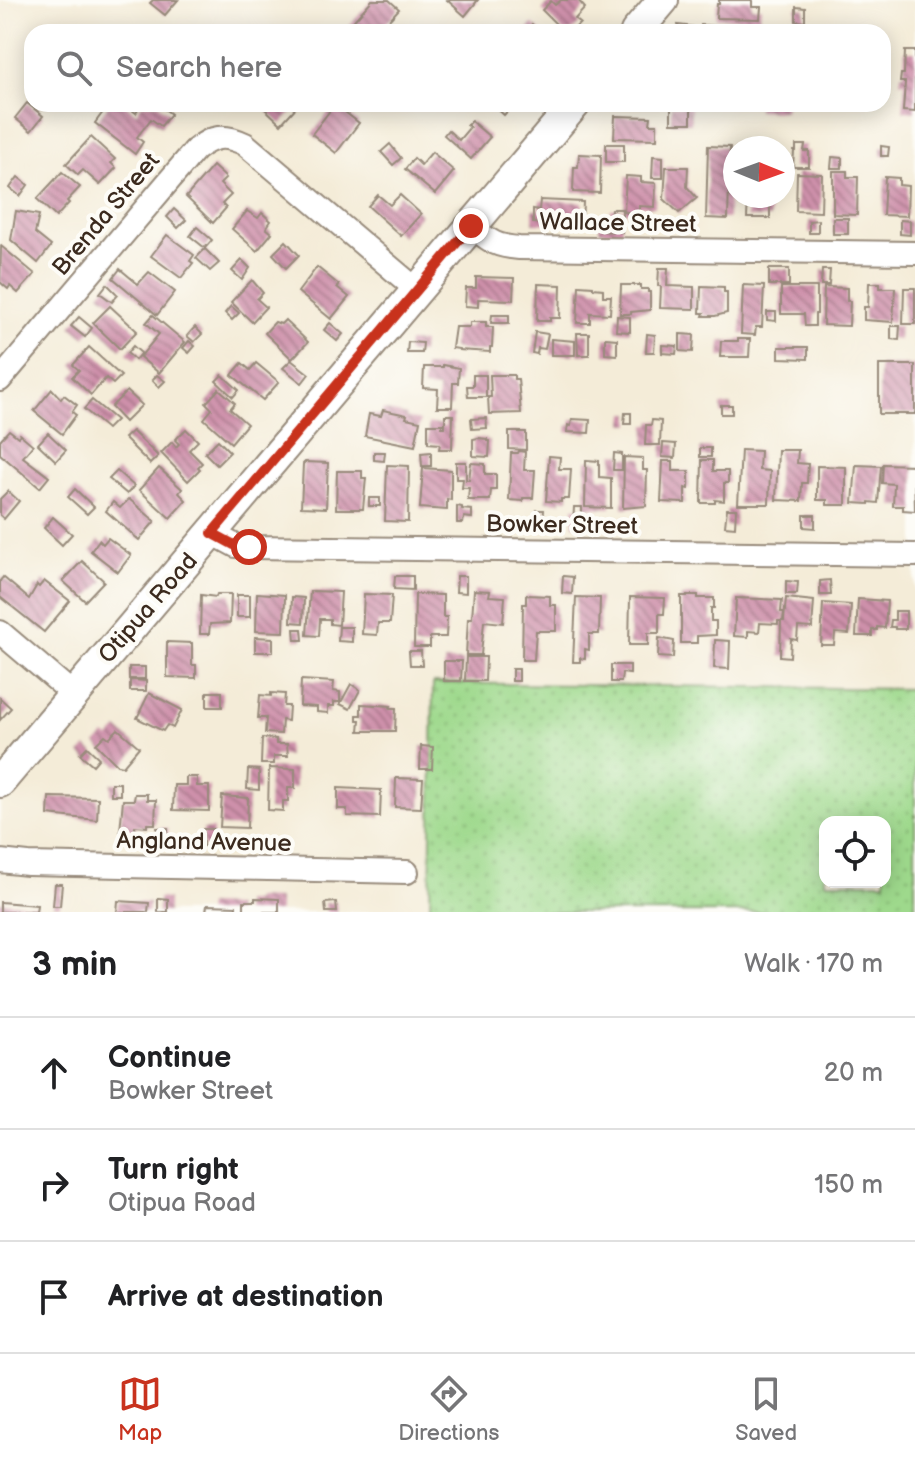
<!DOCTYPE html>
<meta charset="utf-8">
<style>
:root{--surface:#fff;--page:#f6f6f6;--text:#202124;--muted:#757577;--line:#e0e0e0;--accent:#c8321e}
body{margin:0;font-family:"Balsamiq Sans",sans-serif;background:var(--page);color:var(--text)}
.controls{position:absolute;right:24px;bottom:24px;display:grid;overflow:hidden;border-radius:16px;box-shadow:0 4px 20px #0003}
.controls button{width:72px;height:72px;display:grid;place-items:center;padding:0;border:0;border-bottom:2px solid var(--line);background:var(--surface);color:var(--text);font:40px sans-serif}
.compass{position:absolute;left:723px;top:136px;width:72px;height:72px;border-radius:50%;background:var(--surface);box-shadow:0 4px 20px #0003;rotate:91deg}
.stop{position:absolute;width:24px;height:24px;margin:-18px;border:6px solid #c8321e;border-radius:50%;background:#fff}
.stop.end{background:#c8321e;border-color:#fff;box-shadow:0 2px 8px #0008}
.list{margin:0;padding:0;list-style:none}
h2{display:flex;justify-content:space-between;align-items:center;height:104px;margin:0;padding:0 32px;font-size:34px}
h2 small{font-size:26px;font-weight:400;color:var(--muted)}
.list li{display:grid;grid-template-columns:52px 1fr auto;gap:24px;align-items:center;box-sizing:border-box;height:112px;padding:0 32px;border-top:2px solid var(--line)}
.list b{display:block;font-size:30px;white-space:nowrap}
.list p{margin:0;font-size:26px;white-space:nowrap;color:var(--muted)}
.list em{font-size:26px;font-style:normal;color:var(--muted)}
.icon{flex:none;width:44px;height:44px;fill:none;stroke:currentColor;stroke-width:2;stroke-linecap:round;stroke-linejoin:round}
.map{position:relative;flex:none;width:915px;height:912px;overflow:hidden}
.search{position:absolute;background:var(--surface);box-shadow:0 4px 20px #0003;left:24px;right:24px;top:24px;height:88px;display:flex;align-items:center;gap:20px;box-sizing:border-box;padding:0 28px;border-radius:24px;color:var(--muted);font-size:30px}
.sheet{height:440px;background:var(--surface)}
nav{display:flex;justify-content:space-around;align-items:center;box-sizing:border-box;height:112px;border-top:2px solid var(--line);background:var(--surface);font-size:22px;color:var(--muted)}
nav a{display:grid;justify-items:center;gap:4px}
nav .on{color:var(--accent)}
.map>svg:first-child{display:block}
.green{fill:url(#green-dots);stroke:#6c8255;stroke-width:2;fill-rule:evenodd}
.building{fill:url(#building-back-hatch)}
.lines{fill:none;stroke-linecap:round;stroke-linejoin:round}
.street-casing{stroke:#988b7b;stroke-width:26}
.secondary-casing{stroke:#988b7b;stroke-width:34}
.street{stroke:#fff;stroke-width:22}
.secondary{stroke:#fff;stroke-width:30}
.route{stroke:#c8321e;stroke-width:10}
.labels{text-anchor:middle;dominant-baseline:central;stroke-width:8;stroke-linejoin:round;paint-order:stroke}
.street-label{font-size:24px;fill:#3b2a1e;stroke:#fdfcf7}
</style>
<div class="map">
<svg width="915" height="912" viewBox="0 0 915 912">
<defs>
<pattern id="green-dots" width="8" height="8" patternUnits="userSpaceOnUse" patternTransform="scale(2)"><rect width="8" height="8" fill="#9ed98c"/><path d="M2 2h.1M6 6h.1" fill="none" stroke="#89ba78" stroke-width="1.8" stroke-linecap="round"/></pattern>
<pattern id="building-back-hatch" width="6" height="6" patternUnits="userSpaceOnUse" patternTransform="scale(2)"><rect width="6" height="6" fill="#ce90aa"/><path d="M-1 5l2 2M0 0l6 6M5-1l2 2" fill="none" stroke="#a8768a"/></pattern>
</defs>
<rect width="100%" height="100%" fill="#fdfcf7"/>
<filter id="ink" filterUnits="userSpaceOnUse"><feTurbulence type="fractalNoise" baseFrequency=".0125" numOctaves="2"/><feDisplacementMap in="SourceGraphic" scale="16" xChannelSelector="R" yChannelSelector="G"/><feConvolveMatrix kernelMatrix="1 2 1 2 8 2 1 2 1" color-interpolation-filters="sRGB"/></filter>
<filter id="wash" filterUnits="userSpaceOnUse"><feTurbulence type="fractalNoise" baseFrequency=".006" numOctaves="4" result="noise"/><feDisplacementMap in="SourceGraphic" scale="32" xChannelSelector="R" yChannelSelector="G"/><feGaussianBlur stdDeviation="1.8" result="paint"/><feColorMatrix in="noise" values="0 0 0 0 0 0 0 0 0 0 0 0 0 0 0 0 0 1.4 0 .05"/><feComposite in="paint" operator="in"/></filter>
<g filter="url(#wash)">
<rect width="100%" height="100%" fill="#f4ecd8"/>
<path class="green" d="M433,683L915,689V912H430ZM825,822H885V882H825Z"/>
<g id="blocks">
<g class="building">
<path d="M153,0H178L165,15L150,3Z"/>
<path d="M372,0H389L399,9L378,32H354L349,26Z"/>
<path d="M447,0H478L465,16Z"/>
<path d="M561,0H578L585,8L575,19L580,23L571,32H564L542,10L551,1L555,5Z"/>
<path d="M719,0H752V7H761L760,19L716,18L717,4H719Z"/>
<path d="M796,7L805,8V22L796,21Z"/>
<path d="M532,24L542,32H525Z"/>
<path d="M678,25L694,27V32H678Z"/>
<path d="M701,25L741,28L740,32H701Z"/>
<path d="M905,51H915V112L903,111L905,82H900L901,74H904Z"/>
<path d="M27,103L43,116L31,131L15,118Z"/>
<path d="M109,104H124L136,113L142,104H158L171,114L161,126L151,119L137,137L143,142L135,154L95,123Z"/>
<path d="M266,104H299L281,124L263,107Z"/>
<path d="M335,104H351L345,112L359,123L336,153L312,134Z"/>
<path d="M492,104H514L504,115Z"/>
<path d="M757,104H786L785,111L757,110Z"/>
<path d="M671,106L691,107V123H671Z"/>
<path d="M615,116L651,117L650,124H657V139L614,138Z"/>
<path d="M471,121L490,137L471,159L444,135L448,130L459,140L470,127L467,125Z"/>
<path d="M91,137L115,159L111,163L116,168L100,185L83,170L78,175L66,164Z"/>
<path d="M390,144L401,158L393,165L381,152Z"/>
<rect x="606" y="144" width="18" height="18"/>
<path d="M796,145H805L804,151H809V167H793L794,151H796Z"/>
<path d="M708,146L730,147L728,219L706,218Z"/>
<path d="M881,146L889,147L888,156H881Z"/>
<path d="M432,152L454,171L435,194L405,169L414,158L421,165Z"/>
<path d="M579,154L601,155L600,193L573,192L574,167H578Z"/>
<path d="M653,156L663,157V178H652Z"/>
<path d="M832,157L842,158V168H831Z"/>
<path d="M213,166L226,178L220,184L231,195L222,204L226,208L213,223L186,197Z"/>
<path d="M666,167H688L687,187L697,198L679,213L664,199Z"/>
<path d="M833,171H847V177H858L857,215L833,214Z"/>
<path d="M62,172L80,187L67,201L69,203L56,217L37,199Z"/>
<path d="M797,173L822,174L821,212L796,211Z"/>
<path d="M626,176L641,177V182L656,183L655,207L639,206V213L624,212Z"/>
<path d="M18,177L28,185L20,196L10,188Z"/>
<path d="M885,177L899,178V185L908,186L907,216L883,215Z"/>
<path d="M378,195L390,205L400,195L421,214L401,236L368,206Z"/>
<path d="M748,196H770V218H747Z"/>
<path d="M540,200L583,202L582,225L533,223V209L539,210Z"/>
<path d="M174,209L186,220L178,228L167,217Z"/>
<path d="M611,209H622V232L599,231L600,215L610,216Z"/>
<path d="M16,211L39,215L35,233L51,246L38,263L11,240Z"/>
<path d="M247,211L258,218L262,213L271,221L266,228L272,233L257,251L232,229Z"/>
<rect x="833" y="218" width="15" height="16"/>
<path d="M818,220V233H809V221Z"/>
<path d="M900,220L910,221V235L900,234Z"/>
<path d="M197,227L212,240L205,248L190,236Z"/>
<path d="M167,235L194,255L190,261L193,263L181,278L151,256Z"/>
<path d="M286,241L299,255L286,268L273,254Z"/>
<path d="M1,246L35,274L18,293L10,286L8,289L0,282Z"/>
<path d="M205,249L219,263L210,271L196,258Z"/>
<path d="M242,260L250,268L242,280L232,271Z"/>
<path d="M317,267L339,285L337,287L349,297L331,319L298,292Z"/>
<path d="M659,268H668L667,286L694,287V309L660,308L661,286H658Z"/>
<path d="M120,269L138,284L149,272L175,292L157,315L113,278Z"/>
<rect x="769" y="269" width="20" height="16"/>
<path d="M822,270H830L829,285H821Z"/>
<path d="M476,277L514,278L513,300L478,299V307L465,306L466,288H476Z"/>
<path d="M252,280L263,293L257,299L266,307L252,322L231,302Z"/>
<path d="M869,283H880V288H895L893,322L864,320V307H868Z"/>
<path d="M107,284L118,295L112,302L100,293Z"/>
<path d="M538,284L561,285L560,318H550V321H537Z"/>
<path d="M579,285L593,286V288L603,289V296H611L610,314L590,313V323H577Z"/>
<path d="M621,285H641V289H648V292H650V310L631,312V314H620Z"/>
<path d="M743,285L764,286L762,327H756L755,335L741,334Z"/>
<path d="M701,286L724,287V292H727V313L715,316H703L704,313H700Z"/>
<path d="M781,287H817V314H815V326H805L804,314H781Z"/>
<path d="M824,287L847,288V301H850L849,326L823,325Z"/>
<path d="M904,288H915V324H903Z"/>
<path d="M110,306L137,331L120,349L93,323Z"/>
<path d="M231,306L239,313L232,320L225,313Z"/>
<path d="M767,312H776V321L767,320Z"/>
<path d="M153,315L185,342L159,373L140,357L159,334L146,323Z"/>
<path d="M492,315H509V323H491Z"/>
<path d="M617,316L630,317V332L616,331Z"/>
<path d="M79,317L92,328L85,337L71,326Z"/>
<path d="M285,320L308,342L292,359L265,333L275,322L281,324Z"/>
<path d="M470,322H486V327H493L492,347H490V352L459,350V349L452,348L455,327H470Z"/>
<path d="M330,323L343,334L337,341L324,330Z"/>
<path d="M891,326H900L899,340L891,339Z"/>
<path d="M195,327L202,334L194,342L187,336Z"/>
<path d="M535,332L548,334L545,349L538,348L537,354L532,353Z"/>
<path d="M577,333H589V355H578Z"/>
<path d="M647,334L655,335L654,352H646Z"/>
<path d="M680,334L694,335L693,352L680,351Z"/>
<path d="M605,338L617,339V355L605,354Z"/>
<path d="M551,339L575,341V355H551Z"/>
<path d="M738,339H750L749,357H720L721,341H738Z"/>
<path d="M189,341L195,346L189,353L183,348Z"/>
<path d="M408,342L423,343L422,353H407Z"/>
<path d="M662,345L677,346L676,354L662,353Z"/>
<path d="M133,346L141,353L135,360L127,353Z"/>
<path d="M89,347L121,376L113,384L106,378L91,395L72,377L79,370L73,365Z"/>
<path d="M779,347H808V359L779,358Z"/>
<path d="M291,360L309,374L302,383L283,368Z"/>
<path d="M242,363L250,370L256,363L279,382L263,400L232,375Z"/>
<path d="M443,365L459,368L458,383H453L452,407H437L438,389L423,388L424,367H443Z"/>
<rect x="879" y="365" width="36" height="49"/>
<path d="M157,375L165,381L159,387L152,380Z"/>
<path d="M222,375L239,390L233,397L216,381Z"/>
<path d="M473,375H486V397H468L467,386H473Z"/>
<path d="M490,375H514V379H518L521,413L489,414L488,397H491Z"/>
<path d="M52,389L61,399L64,395L77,405L72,412L76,415L62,434L34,411Z"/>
<path d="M219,389L235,403L230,409L247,424L231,443L204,419L212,409L206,403Z"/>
<path d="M127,391L142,405L125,422L111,407Z"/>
<path d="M92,400L116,420L107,429L84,409Z"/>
<rect x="721" y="405" width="11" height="9"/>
<path d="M383,410L407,415L406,418L420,421L415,446L365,436L369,414L381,416Z"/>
<path d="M625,413H631V424H624Z"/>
<path d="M445,415H453L452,449H439L440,444L428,443V424H442V427H445Z"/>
<path d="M486,418L487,428L472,429L471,419Z"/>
<path d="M572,419L590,420L589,433L567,432L568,425L571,426Z"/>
<path d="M652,420L661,421L660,445H645L646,425H651Z"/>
<path d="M186,429L198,441L189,450L202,463L198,467L200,469L188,481L161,453L172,442L176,447L179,444L175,440Z"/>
<path d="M9,430L18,437L20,434L33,445L23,457L49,477L40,488L0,454V440Z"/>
<path d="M132,431L158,456L150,464L124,438Z"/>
<path d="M509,432H526V450L509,449Z"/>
<path d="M48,433L66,450L56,461L38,444Z"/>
<path d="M478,438L487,439V441H490L489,457L473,456V439Z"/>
<path d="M218,440L230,452L217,465L205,453Z"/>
<path d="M663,443L676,444L675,458L662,457Z"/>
<rect x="700" y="448" width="11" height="9"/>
<path d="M741,450L760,451L759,470L770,471L769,504H738Z"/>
<path d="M778,450H798L797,463L808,464L807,483H802L801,501L776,500Z"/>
<path d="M519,451L525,452L524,470H535L533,498H523V501L509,500L511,453H518Z"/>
<path d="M374,452H385L384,461L374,460Z"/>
<path d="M431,452V466H422L421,453Z"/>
<path d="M614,453L622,454V470H613Z"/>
<path d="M549,456L560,457L559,469H571L569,499H561V502L546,501Z"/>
<path d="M624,457L643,458V470H647L646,506L623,508Z"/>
<path d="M586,460L599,461V477L611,478V508L585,507Z"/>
<path d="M702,460H713V471H728V483H724V501L715,500V503H701Z"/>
<path d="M663,461H673V471H689V489L685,488V503L661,502Z"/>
<path d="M305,462L328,463L326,508L301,507L303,464Z"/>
<path d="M456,462H466V480H469L471,463L485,464V474H496V490H491L490,500H468L469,488H462L463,479H456Z"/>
<path d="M883,464L914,465L915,511L903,510V506H893L894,484L882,483Z"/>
<path d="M387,465L409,466L408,522L385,521Z"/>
<path d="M856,465L881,466L878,503L869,502V504L853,503Z"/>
<path d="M817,466L846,467V505H827V500H817Z"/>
<path d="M159,468L182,489L179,493L186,500L170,518L139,490Z"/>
<path d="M423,468L451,470V500L447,499V510L420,508Z"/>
<path d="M117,471L134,486L127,494L109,479Z"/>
<path d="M337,471H362V478H366L363,509H336Z"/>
<path d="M75,489L94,507L87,514L68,497Z"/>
<path d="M8,491L19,501L4,519L0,515V499Z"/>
<rect x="369" y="498" width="11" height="8"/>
<path d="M129,499L155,521L139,540L106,511L113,502L120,508Z"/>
<path d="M457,506L462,507V509L472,510V518L464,517L463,523H457Z"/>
<path d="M574,507H582V525H573Z"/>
<path d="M727,509H736L735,527L725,526Z"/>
<path d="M537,510H544L543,524L537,523Z"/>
<path d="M804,515H815V528L804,527Z"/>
<path d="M53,517L72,534L62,545L44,528Z"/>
<path d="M108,538L131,555L118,572L91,551L99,540L103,544Z"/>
<path d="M82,561L104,581L85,601L63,581Z"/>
<path d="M395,576H413V590L394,589Z"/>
<path d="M457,576H466V593L456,592Z"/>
<path d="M563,576L573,577L572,594L562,593Z"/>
<path d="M3,577L29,599L37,585L39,587L44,581L70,601L44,632L0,597V581Z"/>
<path d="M830,580L831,595H820V581Z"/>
<path d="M786,581L798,582L797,594H786Z"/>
<path d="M474,590L490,591L489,596L505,597L503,623L484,621L481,655H466L468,618H472Z"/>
<path d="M310,591L341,592L339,625L330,624V619H320L319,636L307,635Z"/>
<path d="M257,593L285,595L284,632L256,631Z"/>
<path d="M217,594H231L230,623L210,624L209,634H200L201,595L216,597Z"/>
<path d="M364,594L392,595L390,623H378L377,635L362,634Z"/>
<path d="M415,594L443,595V617H447L446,637H430V647H414Z"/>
<rect x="237" y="595" width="13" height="22"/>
<path d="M526,595L550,596V605H556V631H536L534,660H522L523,604H526Z"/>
<path d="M687,595H698V598H714V608H711V621H716V635L697,636V643H681V596H687Z"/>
<path d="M292,597L304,598L303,623L291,622Z"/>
<path d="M576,597L600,598L599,634H589V650L585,649V659L580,658V662H573Z"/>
<path d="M630,597L665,598L664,614H659V633H648V645H629Z"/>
<path d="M736,598L782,600L781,612H784L783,621H778V624L760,623L759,632L748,631V637L734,636Z"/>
<path d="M786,598L814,601L812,628L798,627L797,640L791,639L790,657L780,656L781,621H784Z"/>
<path d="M858,599L887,601L885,628L877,627V630H872V636H856Z"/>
<path d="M823,603L851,605L849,634L835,633L834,645H821Z"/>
<path d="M895,611H906V629H895V627H890L891,620H895Z"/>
<path d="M339,627H352V642L338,641Z"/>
<path d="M294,629H302L303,640H295Z"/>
<path d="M255,637L273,638V652H255Z"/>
<path d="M659,638L674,641L673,658L658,657Z"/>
<path d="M715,640L730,641L729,669L714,668Z"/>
<path d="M167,642L192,643V665H196V678L167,677Z"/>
<path d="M409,651H421L422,665H410Z"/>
<path d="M466,657H486L485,681H465Z"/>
<path d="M444,661H462L461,681H444Z"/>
<path d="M611,665H630V674L622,673L621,682H611Z"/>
<rect x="129" y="667" width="16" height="12"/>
<rect x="512" y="669" width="7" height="12"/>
<path d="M130,680L146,681V691H130Z"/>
<path d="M301,680L334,682L333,691L340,692V702H334V706H328V713L317,712V707L300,706Z"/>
<path d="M351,684L360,690L350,709L340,704Z"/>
<rect x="207" y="692" width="15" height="15"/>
<path d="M149,693L182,710L173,728L167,725L163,731L137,718Z"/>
<path d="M271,693L285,694L284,706H289L288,721L282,720L281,734L265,733L266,718H258L260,695L271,696Z"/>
<path d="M0,698L11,708L0,720Z"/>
<path d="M361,704L391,706L390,708H396L395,731H359L360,720H357V715H361Z"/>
<path d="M118,729L139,747L123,766L117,765L96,744L105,735L109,738Z"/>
<path d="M262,738L276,739V744H287L288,756H274V764H261Z"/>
<path d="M421,746L433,747L432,769H420Z"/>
<path d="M87,747L99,758L93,765L80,754Z"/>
<path d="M269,768L295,769V788H288V801H283V811L268,810Z"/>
<path d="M248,769L259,770V790L247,789Z"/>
<path d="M186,777H197V786H209V811L173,810L174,785H186Z"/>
<path d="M396,778L423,779L421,808L395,807Z"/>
<rect x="111" y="783" width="9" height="12"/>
<path d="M338,788L381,790L380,817L347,816V809H338Z"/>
<path d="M135,794H147V800H156L155,824H147V827L135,826V832L120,831L123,800H134Z"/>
<path d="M222,796L248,798L247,828L220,827Z"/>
<path d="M49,797L98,798L97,820L48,815Z"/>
<rect x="157" y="828" width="11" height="18"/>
<path d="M203,829H213L212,847L203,846Z"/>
<path d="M55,884H62L60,906H53Z"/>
<path d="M158,898L168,899V912H158Z"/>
<path d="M255,898L279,899V912H244V901H255Z"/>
<path d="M118,901L149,903L148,912H117Z"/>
<path d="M0,902L37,905L36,912H0Z"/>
<path d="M336,902L337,912H326L325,903Z"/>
<path d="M207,905L236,906V912H206Z"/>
</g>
</g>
</g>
<g filter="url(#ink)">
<use href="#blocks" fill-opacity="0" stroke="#988b7b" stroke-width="2"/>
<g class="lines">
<defs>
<g id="street">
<path d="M471,226C490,241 494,246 519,248L915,253"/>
<path d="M0,380L195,150C212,136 224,134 245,144L417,290"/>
<path d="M212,533L236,546L249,547L915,555"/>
<path d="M0,632L73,694"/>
<path d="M0,861L28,864L407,872"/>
</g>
<g id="secondary">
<path d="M636,32L663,0"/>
<path d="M0,782L575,104"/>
</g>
</defs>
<use href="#street" class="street-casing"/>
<use href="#secondary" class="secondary-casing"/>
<use href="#street" class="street"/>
<use href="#secondary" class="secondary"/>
</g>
</g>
<g class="lines" filter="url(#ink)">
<path class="route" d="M249,547L236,546L212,533L471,226"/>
</g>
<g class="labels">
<g class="street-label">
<text transform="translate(106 214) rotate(-50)">Brenda Street</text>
<text transform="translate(618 223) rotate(1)">Wallace Street</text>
<text transform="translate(562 525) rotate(1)">Bowker Street</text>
<text transform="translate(148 608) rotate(-49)">Otipua Road</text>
<text transform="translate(204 842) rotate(1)">Angland Avenue</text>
</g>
</g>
</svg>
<div class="controls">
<button><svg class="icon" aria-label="locate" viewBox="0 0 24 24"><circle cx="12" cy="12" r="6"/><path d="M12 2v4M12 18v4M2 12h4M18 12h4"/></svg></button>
</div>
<svg class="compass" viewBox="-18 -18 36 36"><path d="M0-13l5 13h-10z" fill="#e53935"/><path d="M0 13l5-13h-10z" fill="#757577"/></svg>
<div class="stop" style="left:249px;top:547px"></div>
<div class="stop end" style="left:471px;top:226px"></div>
<div class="search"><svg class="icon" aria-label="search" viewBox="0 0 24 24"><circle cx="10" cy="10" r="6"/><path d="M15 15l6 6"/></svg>Search here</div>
</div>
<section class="sheet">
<h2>3 min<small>Walk · 170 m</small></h2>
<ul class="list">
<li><svg class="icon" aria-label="ahead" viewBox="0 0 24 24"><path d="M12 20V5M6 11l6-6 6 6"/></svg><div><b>Continue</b><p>Bowker Street</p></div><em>20 m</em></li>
<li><svg class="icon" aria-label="right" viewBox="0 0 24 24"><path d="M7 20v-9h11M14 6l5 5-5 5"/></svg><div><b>Turn right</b><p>Otipua Road</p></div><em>150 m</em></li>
<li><svg class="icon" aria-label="arrive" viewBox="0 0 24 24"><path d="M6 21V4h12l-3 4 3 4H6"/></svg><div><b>Arrive at destination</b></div></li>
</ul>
</section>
<nav>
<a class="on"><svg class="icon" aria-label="map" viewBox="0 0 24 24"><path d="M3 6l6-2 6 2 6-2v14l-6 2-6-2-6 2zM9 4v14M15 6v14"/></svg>Map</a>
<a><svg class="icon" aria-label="directions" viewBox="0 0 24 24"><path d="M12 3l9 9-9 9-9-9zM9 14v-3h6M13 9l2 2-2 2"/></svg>Directions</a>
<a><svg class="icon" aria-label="saved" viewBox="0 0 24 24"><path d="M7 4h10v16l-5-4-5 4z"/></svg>Saved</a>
</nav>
